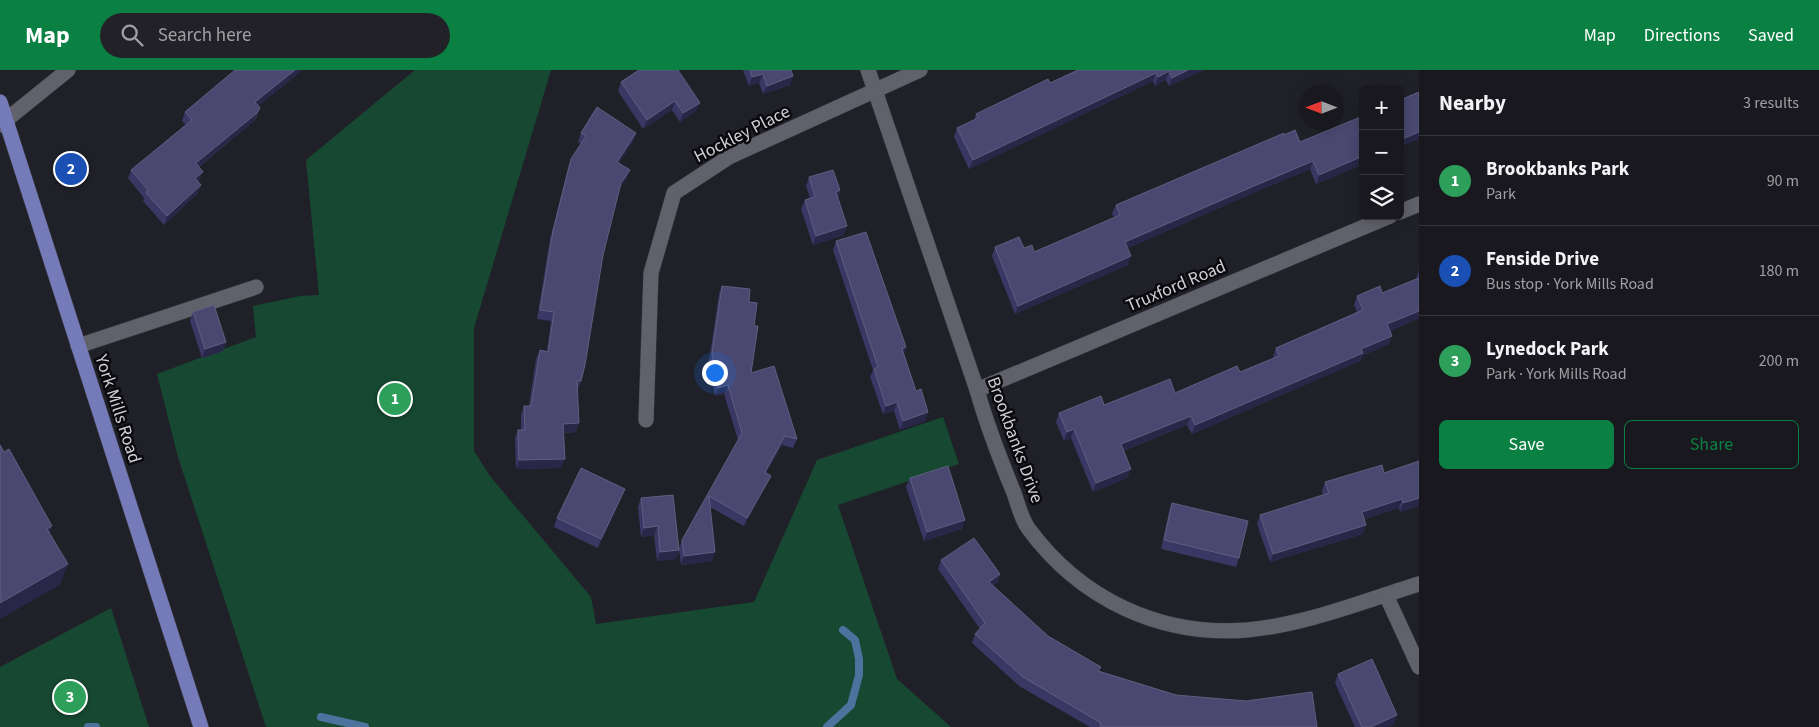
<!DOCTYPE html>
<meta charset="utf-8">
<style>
:root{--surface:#18181e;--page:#212127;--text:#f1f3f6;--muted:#9fa0a4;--line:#36373c;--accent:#0b8043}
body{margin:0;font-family:"Source Sans 3",sans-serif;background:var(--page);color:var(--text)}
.controls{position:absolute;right:15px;top:15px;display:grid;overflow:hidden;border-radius:8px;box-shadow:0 2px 12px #0003}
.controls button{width:45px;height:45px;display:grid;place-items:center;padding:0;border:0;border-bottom:1px solid var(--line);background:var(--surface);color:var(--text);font:25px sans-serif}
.compass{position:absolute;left:1299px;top:15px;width:45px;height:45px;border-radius:50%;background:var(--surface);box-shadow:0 2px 12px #0003;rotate:270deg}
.you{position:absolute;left:714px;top:302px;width:18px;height:18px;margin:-12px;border:4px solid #fff;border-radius:50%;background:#1a73e8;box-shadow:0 0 0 8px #1a73e833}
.badge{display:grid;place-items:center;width:32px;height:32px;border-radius:50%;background:var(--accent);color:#fff;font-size:16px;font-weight:700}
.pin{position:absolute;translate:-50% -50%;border:2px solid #fff;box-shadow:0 1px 5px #0006}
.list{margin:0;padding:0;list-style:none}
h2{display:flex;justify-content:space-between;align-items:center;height:65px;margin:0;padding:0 20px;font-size:21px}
h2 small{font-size:16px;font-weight:400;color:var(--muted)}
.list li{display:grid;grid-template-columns:32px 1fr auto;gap:15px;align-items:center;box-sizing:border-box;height:90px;padding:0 20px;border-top:1px solid var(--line)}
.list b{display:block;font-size:19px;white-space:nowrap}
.list p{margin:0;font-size:16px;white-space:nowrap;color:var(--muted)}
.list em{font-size:16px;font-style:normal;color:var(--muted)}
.actions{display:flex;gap:10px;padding:15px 20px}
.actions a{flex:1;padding:11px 0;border:1px solid var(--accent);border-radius:8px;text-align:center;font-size:18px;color:var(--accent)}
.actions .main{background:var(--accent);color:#fff}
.icon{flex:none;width:28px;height:28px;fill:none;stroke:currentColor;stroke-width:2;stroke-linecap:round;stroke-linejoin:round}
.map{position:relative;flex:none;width:1419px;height:657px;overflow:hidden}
header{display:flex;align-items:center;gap:30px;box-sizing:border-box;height:70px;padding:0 25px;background:var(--accent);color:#fff}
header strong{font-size:24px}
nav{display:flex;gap:28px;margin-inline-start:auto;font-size:18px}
.search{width:350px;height:45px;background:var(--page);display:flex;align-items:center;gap:12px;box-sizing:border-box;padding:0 18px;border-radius:28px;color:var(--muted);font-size:19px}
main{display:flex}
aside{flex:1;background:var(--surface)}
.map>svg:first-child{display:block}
.green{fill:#174932}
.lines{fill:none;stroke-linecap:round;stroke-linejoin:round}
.stream{stroke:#4b739e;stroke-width:8}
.minor-casing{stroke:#393a40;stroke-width:16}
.major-casing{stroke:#393a40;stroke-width:16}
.minor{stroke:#60616a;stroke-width:15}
.major{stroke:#757ab9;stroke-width:15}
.wall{fill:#393864}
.shaded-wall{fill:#282747}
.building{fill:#4a4870;stroke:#5f5e80}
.labels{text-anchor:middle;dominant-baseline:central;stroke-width:5;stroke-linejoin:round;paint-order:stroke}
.street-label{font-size:18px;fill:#d0d1d6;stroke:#0a0a0e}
</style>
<header>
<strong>Map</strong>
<div class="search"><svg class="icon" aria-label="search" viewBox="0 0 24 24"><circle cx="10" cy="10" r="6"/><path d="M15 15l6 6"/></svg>Search here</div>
<nav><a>Map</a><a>Directions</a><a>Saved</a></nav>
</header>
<main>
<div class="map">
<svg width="1419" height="657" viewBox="0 0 1419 657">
<rect width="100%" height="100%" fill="#202028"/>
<g class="green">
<path d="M415,0H551L474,258V381L490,406L591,527L596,554L754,532L817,390L943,347L959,394L838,435L897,609L951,657H266L178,387L157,304L256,267L253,236L300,226L319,225L306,90Z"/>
<path d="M111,538L149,657H0V597Z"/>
</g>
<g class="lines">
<g class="stream">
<path d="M321,647L365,657"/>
<path d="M88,657H96"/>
<path d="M827,657L851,635L859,605V589L855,570L843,560"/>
</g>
<defs>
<g id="minor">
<path d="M868,0L977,320C987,356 1000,389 1014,423C1018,434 1021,448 1028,458C1080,529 1160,567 1247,560C1305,555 1364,531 1419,514"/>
<path d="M0,55L68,0"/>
<path d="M1400,142L1419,134"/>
<path d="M78,276L256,217"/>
<path d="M977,320L1390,146"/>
<path d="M646,350L651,203L674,123L729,87L920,0"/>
<path d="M1386,525L1419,597"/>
</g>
<path id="major" d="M0,32L201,657"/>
</defs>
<use href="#minor" class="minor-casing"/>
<use href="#major" class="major-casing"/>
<use href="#minor" class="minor"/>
<use href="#major" class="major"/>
</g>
<g class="wall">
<path d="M235,0H303L258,36L257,47L254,51L199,97V111L198,112L201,115L197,124L164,155L143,131L144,128L128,108L131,100L186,55L182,51L185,42Z"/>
<path d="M639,0L696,41L680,52L672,40L643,59L618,21L621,12Z"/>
<path d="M743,0H791L790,15L763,24L759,13L749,16Z"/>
<path d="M1078,0H1204L1169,16L1166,10L1155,16L1153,11L969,99L954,67L957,58L974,50L976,44L1050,13Z"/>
<path d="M1363,46V94L1316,114L1310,99L1244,127L1128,178V195L1015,244L992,186L995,177L1024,178L1034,182L1114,148L1112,143L1116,135L1284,65L1300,72Z"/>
<path d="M581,63L633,71L619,93L630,100L626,109L619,119L603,185L581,311L577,320L576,362L564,363L561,398L516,399L515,368L518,360H521V345L524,336H529L536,289L540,280L547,281L551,251L537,249L550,169L568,98L571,89L581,74L578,72Z"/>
<path d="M809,107L840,120L838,128L844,165L813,175L801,139L805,130L810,128L806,116Z"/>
<path d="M836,171L906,277L904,284L916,321L928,342L925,351L900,360L894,341L883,344L870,307L873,300L833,180Z"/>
<path d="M1419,200V248L1390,261L1389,274L1362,286L1360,291L1192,364L1187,355L1123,381L1127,408L1093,422L1071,368L1064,371L1056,352L1059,343L1175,323L1240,302L1274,288L1273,286L1276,278L1357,242L1354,235L1357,226L1382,223L1416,209Z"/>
<path d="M722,216L749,232L754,256L751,303L797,369L793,378L782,375L766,403L767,414L744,456L710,437L712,491L681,495L679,480L676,489L657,491L654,465L641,467L638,437L641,428L679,478L682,470L738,370L724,324L715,326L709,291L719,224Z"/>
<path d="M193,242L226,272L223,281L202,288L190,251Z"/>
<path d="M1419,391V436L1400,442L1399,438L1364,449L1363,464L1270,492L1257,454L1260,445L1323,425L1322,421L1325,412L1384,403Z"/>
<path d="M910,408L962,459L924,471L906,417Z"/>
<path d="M621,428L598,478L554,457L557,448Z"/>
<path d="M1172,433L1239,488L1236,497L1161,479L1169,442Z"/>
<path d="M941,490L1000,504L997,513L993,516L1048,566L1099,601L1176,625L1317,657H1090L1019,616L972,573L975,564L980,559L938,499Z"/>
<path d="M1338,604L1394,654L1388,657H1355L1335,613Z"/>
</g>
<g class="shaded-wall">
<path d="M295,0H303L252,41L255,32Z"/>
<path d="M1188,0H1204L1169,16L1172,8Z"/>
<path d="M1169,1L1166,10L1155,16L1158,7Z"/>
<path d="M1156,3L1153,11L969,99L973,90Z"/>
<path d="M763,4L759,13L749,16L752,7Z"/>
<path d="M793,6L790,15L763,24L767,16Z"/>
<path d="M675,31L672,40L643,59L647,50Z"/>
<path d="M700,33L696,41L680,52L683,43Z"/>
<path d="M260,38L254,51L192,102L196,93Z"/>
<path d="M1419,62V69L1400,77V70Z"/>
<path d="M636,63L633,71L614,101L617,92Z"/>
<path d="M1363,86V94L1316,114L1319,105Z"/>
<path d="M1313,91L1310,99L1244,127L1122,181L1125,172L1247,119Z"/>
<path d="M630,100L626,109L618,121L621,113Z"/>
<path d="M203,102L199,111L192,117L195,108Z"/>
<path d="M201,115L197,124L164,155L167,146Z"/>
<path d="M840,120L837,129L836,122Z"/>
<path d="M847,156L844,165L813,175L816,166Z"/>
<path d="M1131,186L1128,195L1015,244L1018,236Z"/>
<path d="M1419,241V248L1384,263L1387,254Z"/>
<path d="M1392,266L1389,274L1362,286L1360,291L1192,364L1195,355L1361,279Z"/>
<path d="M226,272L223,281L202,288L205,279Z"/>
<path d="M906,277L903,286L902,279Z"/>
<path d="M728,315L724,324L715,326L718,318Z"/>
<path d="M897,332L894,341L883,344L886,336Z"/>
<path d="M928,342L925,351L900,360L903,351Z"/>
<path d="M1191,346L1187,355L1117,383L1121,374Z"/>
<path d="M579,353L576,362L560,363L563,354Z"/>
<path d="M1074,359L1071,368L1064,371L1067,362Z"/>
<path d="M785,366L782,375L761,411L765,402Z"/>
<path d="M565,389L561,398L516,399L519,390Z"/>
<path d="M1131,399L1127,408L1093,422L1096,413Z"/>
<path d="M771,406L767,414L744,456L747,448Z"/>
<path d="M625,419L621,428L598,478L601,469Z"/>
<path d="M1419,428V436L1400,442L1403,433Z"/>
<path d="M1402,429L1399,438L1359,450L1362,442Z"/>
<path d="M965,450L962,459L924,471L927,462Z"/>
<path d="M1366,455L1363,464L1270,492L1273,484Z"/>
<path d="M52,456L45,477L47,459Z"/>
<path d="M658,456L654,465L641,467L644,458Z"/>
<path d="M679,480L676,489L657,491L660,482Z"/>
<path d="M715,482L712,491L681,495L684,486Z"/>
<path d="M68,494L60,515L0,549V533Z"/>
<path d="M1000,504L997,513L985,521L989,512Z"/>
<path d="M1397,645L1394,654L1388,657H1371Z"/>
</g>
<g class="building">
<path d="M235,0H295L255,32L260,38L257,43L196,93L203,102L195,108L201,115L167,146L146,123L148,120L131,100L192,50L185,42Z"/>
<path d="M639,0H678L700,33L683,43L675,31L647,50L621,12Z"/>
<path d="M750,0H791L793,6L767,16L763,4L752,7Z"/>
<path d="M1078,0H1188L1172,8L1169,1L1158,7L1156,3L973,90L957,58L978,48L976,44L1048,9L1050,13Z"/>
<path d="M1419,22V62L1400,70V30Z"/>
<path d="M597,37L636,63L617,92L630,100L621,113L603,185L585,295L581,311L577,310L579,353L563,354L565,389L519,390L518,360H525L524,336H531L540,280L548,282L554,242L540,240L553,161L571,89L586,66L581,63Z"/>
<path d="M1363,46V86L1319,105L1313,91L1247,119L1125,172L1131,186L1018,236L995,177L1019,167L1024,178L1032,175L1034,182L1120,145L1116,135L1284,63V65L1295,60L1300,72Z"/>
<path d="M833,100L840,120L836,122L847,156L816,166L805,130L815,127L809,107Z"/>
<path d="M866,162L906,277L902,279L916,321L921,319L928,342L903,351L897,332L886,336L874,299L878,297L836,171Z"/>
<path d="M1419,208V241L1387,254L1392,266L1361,279L1363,283L1195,355L1191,346L1121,374L1131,399L1096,413L1074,359L1067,362L1059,343L1101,326L1104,335L1170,309L1175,323L1237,296L1240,302L1279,286L1276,278L1363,240L1357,226L1380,216L1382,223Z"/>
<path d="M722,216L750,219L749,232L757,233L754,256H758L751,303L774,296L797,369L785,366L765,402L771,406L747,448L709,426L715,482L684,486L682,470L742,363L728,315L718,318L712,283Z"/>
<path d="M214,235L226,272L205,279L193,242Z"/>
<path d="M0,375L4,382L9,379L52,456L47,459L68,494L0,533Z"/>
<path d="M1419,391V428L1403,433L1402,429L1362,442L1366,455L1273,484L1260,445L1329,423L1325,412L1382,395L1384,403Z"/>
<path d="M948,396L965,450L927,462L910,408Z"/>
<path d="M581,398L625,419L601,469L557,448Z"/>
<path d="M673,425L679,480L660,482L658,456L644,458L641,428Z"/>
<path d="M1172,433L1248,451L1239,488L1164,470Z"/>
<path d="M974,468L1000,504L989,512L1048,566L1101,597L1098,601L1176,625L1246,631L1312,622L1317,657H1100L1101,653L1023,607L975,564L985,553L941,490Z"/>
<path d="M1372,589L1397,645L1371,657H1362L1338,604Z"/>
</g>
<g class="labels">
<g class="street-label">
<text transform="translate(742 64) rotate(-27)">Hockley Place</text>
<text transform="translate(1176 216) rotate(-23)">Truxford Road</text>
<text transform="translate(118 339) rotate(72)">York Mills Road</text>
<text transform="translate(1015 370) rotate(70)">Brookbanks Drive</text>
</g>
</g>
</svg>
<div class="controls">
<button>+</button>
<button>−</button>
<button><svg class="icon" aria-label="layers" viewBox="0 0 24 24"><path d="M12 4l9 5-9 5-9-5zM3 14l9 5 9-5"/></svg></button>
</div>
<svg class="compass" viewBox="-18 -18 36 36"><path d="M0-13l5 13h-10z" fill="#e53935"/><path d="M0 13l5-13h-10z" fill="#9fa0a4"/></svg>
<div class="you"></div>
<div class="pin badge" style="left:395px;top:329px;background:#2e9e5b">1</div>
<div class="pin badge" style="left:71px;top:99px;background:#1a4fb4">2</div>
<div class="pin badge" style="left:70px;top:627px;background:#2e9e5b">3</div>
</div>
<aside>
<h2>Nearby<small>3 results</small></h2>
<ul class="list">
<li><span class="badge" style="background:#2e9e5b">1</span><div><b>Brookbanks Park</b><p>Park</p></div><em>90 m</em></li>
<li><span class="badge" style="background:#1a4fb4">2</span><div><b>Fenside Drive</b><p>Bus stop · York Mills Road</p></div><em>180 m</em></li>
<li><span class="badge" style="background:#2e9e5b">3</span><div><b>Lynedock Park</b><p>Park · York Mills Road</p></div><em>200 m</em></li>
</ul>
<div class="actions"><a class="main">Save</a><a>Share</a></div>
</aside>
</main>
